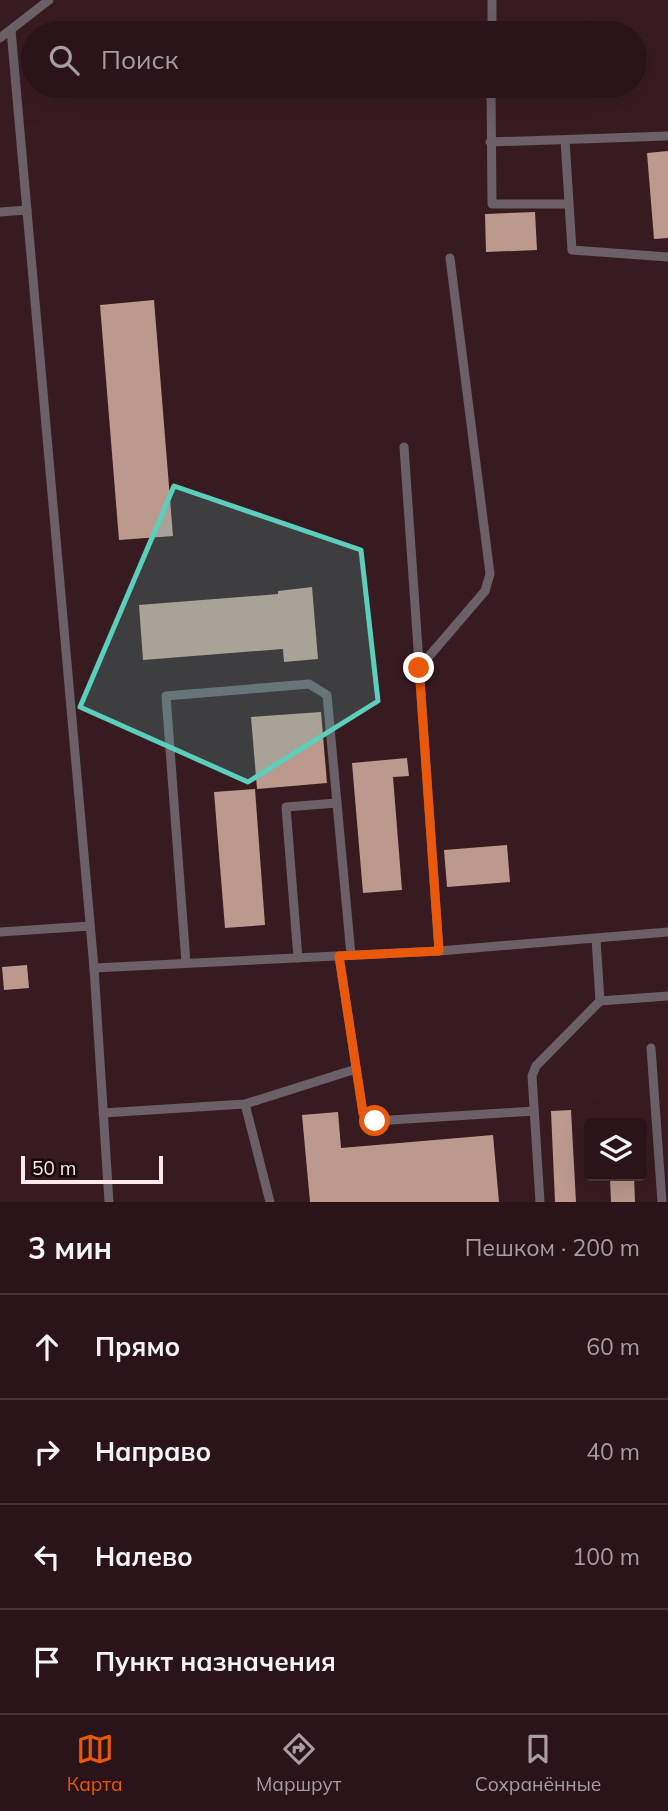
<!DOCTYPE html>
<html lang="ru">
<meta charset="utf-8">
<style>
:root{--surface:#2a1419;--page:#362126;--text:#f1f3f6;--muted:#a59ea2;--line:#463338;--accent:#ea580c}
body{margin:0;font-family:Mulish,sans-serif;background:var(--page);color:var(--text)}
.controls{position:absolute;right:21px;bottom:21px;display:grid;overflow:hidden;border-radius:7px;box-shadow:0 7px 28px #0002}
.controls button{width:63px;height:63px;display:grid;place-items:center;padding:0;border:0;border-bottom:2px solid var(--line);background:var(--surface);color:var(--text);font:35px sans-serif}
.scale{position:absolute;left:21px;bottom:18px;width:142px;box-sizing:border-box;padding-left:7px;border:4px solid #fde8eb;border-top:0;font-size:19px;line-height:24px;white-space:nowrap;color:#fde8eb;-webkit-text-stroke:5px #170a0c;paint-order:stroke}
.stop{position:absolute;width:21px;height:21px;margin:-16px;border:5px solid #ea580c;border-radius:50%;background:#fff}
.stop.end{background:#ea580c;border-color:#fff;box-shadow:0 2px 7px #0008}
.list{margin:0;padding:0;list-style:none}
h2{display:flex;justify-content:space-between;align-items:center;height:91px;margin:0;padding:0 28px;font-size:30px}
h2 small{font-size:23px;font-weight:400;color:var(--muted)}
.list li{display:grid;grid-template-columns:46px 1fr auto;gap:21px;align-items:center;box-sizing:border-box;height:105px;padding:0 28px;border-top:2px solid var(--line)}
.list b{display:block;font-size:26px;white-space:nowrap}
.list em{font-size:23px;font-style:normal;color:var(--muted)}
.icon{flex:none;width:38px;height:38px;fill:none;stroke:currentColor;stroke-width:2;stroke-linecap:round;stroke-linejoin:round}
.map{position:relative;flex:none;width:668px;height:1202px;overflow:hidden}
.search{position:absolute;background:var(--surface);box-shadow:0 7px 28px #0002;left:21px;right:21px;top:21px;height:77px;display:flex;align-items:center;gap:18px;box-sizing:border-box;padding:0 24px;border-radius:38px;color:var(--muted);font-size:26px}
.sheet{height:511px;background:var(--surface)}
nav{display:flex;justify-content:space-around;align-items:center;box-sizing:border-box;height:98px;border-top:2px solid var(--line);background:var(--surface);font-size:19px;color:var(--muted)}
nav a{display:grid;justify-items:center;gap:4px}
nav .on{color:var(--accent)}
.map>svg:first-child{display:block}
.building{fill:#bc998c}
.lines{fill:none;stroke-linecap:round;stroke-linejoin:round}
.lane{stroke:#6b5f68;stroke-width:9}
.route{stroke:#ea580c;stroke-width:9}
.marked{fill:#5bcebc;fill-opacity:0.2;stroke:#5bcebc;stroke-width:5;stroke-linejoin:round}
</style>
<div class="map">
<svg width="668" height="1202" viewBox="0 0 668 1202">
<rect width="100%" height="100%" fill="#381b21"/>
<g class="building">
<path d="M550,22L551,33H517L516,25Z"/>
<path d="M668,151V238L654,239L647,153Z"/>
<path d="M535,212L537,250L486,252L485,214Z"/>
<path d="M154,300L173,536L119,540L100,305Z"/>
<path d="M312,587L318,659L284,662L283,649L143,660L139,605L278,594V591Z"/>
<path d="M321,712L327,783L257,789L251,717Z"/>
<path d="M407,758L409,776L393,777L402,890L363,893L352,763Z"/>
<path d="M255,789L265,925L225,928L214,792Z"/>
<path d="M507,845L510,882L447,887L444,850Z"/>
<path d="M27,965L29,988L4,990L2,967Z"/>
<path d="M571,1110L576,1202H555L551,1111Z"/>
<path d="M338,1112L341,1148L493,1135L499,1202H310L302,1115Z"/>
<path d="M634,1177L635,1202H611L610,1178Z"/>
</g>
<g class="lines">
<g class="lane">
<path d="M492,0V33"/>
<path d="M11,30L94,968L109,1202"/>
<path d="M0,38L49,0"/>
<path d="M491,86L492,204H569"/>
<path d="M565,140L572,250L668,257"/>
<path d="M490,142L668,136"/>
<path d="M0,212L27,210"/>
<path d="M404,447L439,951"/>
<path d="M419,668L485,591L490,574L450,258"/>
<path d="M0,932L90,926"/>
<path d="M339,956L363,1113L375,1121L534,1111"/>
<path d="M298,958L286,807L337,803"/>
<path d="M186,963L166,696L309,684L327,695L351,955"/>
<path d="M94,968L439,951L668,932"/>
<path d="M600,1001L668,996"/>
<path d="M651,1048L662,1202"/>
<path d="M245,1104L270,1202"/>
<path d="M103,1113L245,1104L356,1069"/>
<path d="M540,1202L532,1076L536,1066L600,1001L596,939"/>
</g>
</g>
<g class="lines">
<path class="route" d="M375,1121L363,1113L339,956L439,951L419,668"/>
</g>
<path class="marked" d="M174,486L361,550L378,701L248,782L80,707Z"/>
</svg>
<div class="controls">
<button><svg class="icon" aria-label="layers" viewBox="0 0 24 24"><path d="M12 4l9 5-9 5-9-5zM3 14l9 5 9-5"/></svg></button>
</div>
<div class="scale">50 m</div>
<div class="stop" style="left:375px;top:1121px"></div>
<div class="stop end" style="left:419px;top:668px"></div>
<div class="search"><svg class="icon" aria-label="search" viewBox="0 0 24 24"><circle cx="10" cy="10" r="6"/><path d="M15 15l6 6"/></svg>Поиск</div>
</div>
<section class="sheet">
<h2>3 мин<small>Пешком · 200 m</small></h2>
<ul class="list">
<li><svg class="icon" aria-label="ahead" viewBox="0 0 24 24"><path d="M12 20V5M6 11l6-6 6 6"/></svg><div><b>Прямо</b></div><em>60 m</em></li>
<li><svg class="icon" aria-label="right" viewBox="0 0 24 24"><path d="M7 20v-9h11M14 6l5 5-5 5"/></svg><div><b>Направо</b></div><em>40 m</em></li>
<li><svg class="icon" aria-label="left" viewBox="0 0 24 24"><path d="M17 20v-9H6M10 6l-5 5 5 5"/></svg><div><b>Налево</b></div><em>100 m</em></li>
<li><svg class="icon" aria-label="arrive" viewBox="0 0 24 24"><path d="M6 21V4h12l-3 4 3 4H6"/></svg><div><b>Пункт назначения</b></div></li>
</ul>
</section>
<nav>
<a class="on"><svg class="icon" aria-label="map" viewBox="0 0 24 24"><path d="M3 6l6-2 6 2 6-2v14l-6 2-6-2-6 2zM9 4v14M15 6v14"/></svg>Карта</a>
<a><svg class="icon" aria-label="directions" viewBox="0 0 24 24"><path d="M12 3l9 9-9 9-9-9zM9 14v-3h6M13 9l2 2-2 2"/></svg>Маршрут</a>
<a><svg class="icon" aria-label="saved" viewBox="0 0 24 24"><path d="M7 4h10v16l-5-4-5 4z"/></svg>Сохранённые</a>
</nav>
